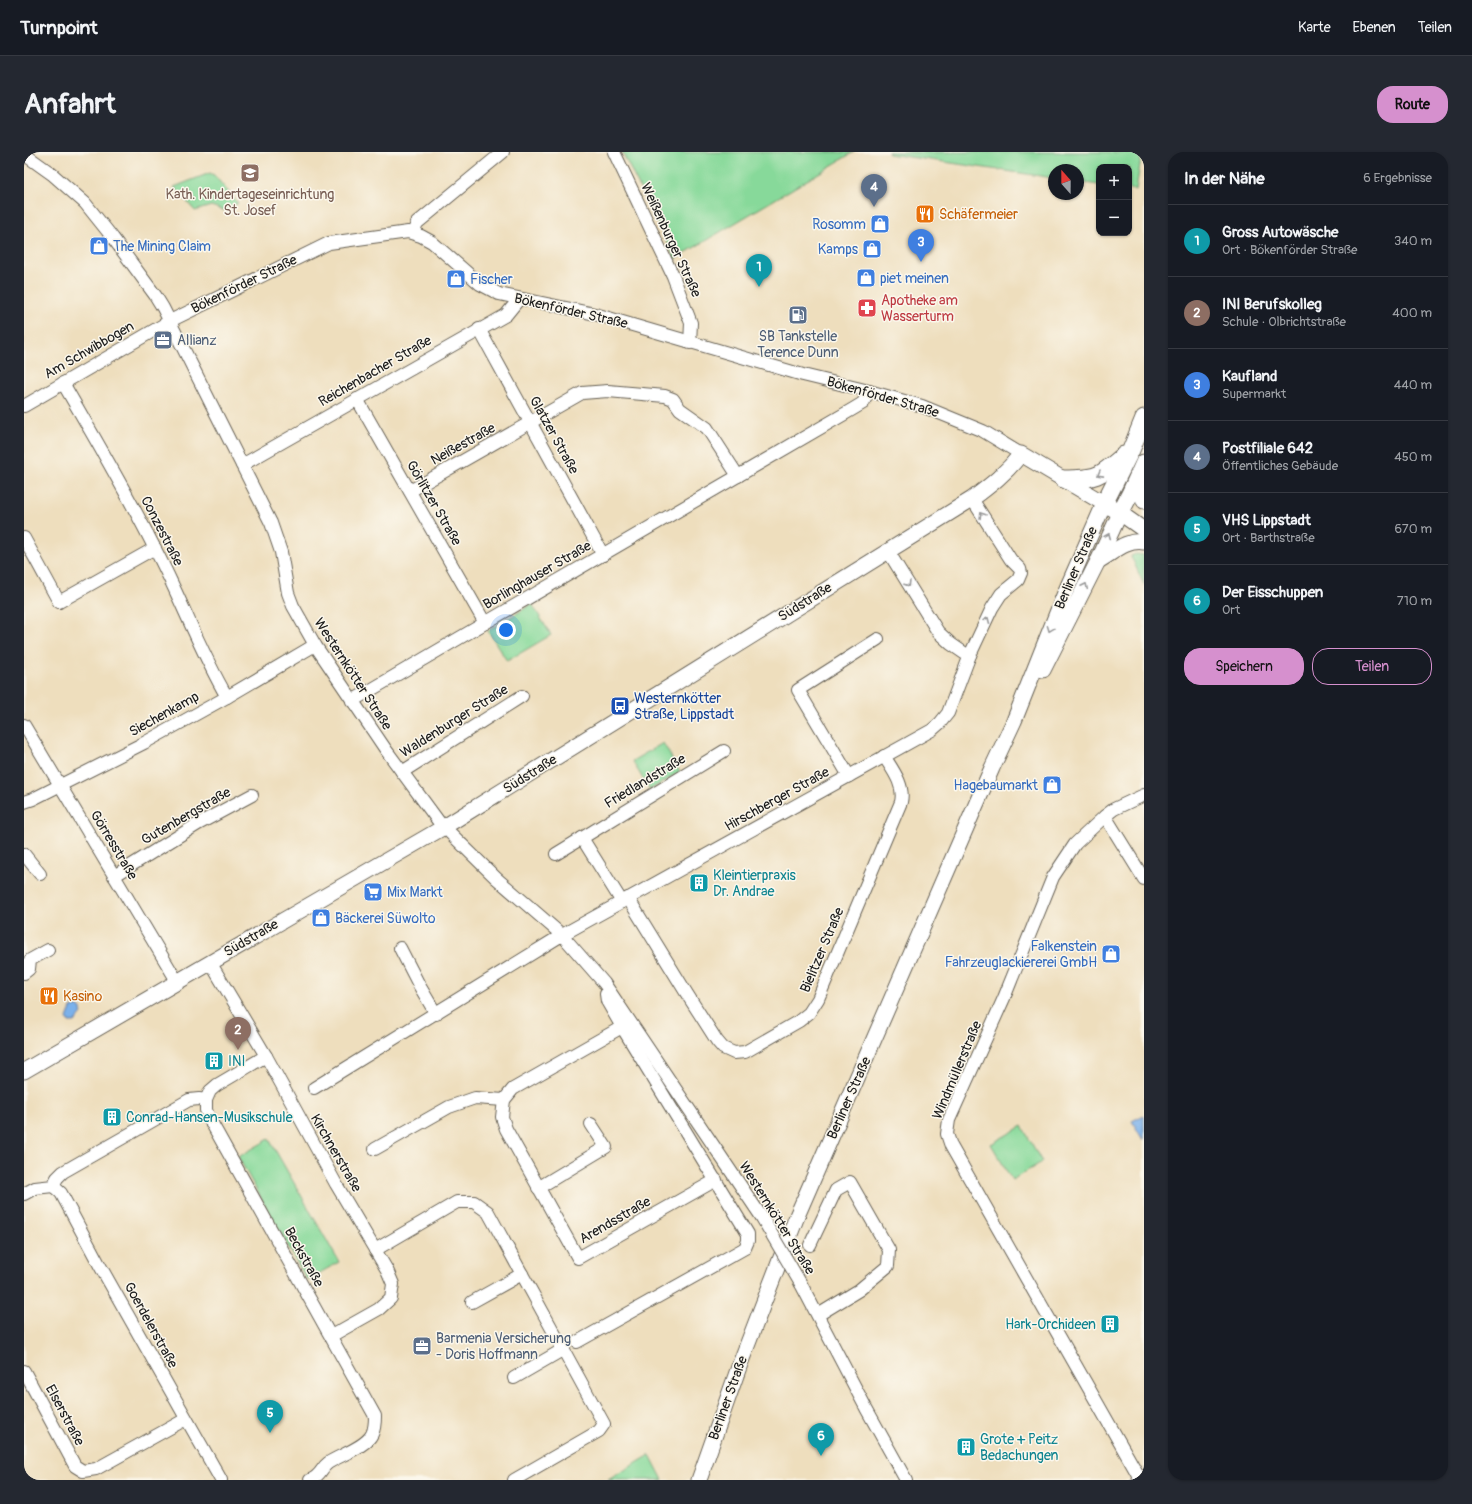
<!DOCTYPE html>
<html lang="de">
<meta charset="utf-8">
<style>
:root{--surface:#171b24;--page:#242831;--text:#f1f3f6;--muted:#9ea1a6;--line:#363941;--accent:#d690ce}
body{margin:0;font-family:Pangolin,sans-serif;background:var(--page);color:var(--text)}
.controls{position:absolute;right:12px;top:12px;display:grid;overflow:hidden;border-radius:8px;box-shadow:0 1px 3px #0004}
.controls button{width:36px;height:36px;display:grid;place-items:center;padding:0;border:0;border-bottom:1px solid var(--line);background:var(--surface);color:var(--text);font:20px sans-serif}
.compass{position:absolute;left:1024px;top:12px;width:36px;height:36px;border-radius:50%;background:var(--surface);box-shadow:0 1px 3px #0004;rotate:339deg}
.you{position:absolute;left:482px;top:478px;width:14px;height:14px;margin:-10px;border:3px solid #fff;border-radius:50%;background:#1a73e8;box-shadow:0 0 0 6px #1a73e833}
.badge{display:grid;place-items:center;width:26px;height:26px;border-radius:50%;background:var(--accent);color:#fff;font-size:13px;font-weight:700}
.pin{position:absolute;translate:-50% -33px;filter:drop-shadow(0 1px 2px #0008)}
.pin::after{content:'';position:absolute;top:21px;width:14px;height:12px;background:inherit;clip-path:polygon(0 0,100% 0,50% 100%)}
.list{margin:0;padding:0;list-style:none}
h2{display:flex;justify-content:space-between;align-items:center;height:52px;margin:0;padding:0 16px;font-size:17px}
h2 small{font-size:13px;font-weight:400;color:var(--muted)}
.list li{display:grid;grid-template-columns:26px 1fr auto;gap:12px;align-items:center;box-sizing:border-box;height:72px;padding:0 16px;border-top:1px solid var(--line)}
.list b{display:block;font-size:15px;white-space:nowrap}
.list p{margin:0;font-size:13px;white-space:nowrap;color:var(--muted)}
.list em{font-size:13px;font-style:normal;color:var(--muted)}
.actions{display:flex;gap:8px;padding:12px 16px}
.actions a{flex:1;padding:9px 0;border:1px solid var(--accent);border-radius:16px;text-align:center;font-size:14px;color:var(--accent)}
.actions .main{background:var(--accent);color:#111}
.map{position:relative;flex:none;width:1120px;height:1328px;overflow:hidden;border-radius:16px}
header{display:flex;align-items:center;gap:24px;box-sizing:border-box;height:56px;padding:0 20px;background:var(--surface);border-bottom:1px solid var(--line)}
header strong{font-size:19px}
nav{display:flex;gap:22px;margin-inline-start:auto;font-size:14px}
.intro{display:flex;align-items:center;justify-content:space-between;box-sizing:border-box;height:96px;padding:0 24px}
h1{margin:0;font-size:28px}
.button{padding:10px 18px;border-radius:16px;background:var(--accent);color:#111;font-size:14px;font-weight:700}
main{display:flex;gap:24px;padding:0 24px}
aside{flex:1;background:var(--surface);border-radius:16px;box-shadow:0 1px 3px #0004}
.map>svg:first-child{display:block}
.green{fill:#87d99a;stroke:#527a5b}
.water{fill:#7bb1ea;stroke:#4c6683}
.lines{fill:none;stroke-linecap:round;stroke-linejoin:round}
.minor-casing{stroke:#666054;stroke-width:14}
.major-casing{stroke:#666054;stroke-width:17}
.highway-casing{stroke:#666054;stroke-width:19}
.minor{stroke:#fff;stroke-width:12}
.major{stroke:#fff;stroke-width:15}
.highway{stroke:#fff;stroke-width:17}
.minor-bridge-casing{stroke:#666054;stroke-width:14;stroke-linecap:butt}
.minor-bridge{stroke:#fff;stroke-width:12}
.oneway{stroke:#999}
.labels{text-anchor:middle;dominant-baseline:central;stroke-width:3;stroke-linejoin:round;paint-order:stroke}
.education-label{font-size:14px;fill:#785e54;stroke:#fbf7ec}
.food-label{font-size:14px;fill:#c56008;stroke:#fbf7ec;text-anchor:start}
.shop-label{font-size:14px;fill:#366cbe;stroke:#fbf7ec;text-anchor:start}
.street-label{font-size:14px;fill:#1c1c1c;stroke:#fbf7ec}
.health-label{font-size:14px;fill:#be3a42;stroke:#fbf7ec;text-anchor:start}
.service-label{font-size:14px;fill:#4e5e75;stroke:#fbf7ec;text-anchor:start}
.transit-label{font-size:14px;fill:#164399;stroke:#fbf7ec;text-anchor:start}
.culture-label{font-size:14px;fill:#0d838f;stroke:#fbf7ec;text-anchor:start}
</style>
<header>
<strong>Turnpoint</strong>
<nav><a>Karte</a><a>Ebenen</a><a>Teilen</a></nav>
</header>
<div class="intro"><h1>Anfahrt</h1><a class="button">Route</a></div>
<main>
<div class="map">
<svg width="1120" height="1328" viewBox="0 0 1120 1328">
<rect width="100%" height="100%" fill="#fbf7ec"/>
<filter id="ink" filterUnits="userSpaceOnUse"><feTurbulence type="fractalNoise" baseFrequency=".025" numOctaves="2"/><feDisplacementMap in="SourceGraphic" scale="8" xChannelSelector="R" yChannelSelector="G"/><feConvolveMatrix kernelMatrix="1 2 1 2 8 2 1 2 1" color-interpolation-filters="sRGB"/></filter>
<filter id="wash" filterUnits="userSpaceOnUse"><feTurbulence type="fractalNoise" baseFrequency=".012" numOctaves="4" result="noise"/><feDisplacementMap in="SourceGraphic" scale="16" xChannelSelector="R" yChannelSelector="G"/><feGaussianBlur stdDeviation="0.9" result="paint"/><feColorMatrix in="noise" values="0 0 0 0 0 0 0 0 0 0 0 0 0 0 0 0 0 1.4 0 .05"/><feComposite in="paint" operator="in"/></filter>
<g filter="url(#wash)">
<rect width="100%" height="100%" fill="#eedebd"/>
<g class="green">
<path d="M598,0H830L651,107Z"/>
<path d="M864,0H1118L1112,38L1105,37V15H1075V33L1054,30V18H1030V26L865,2Z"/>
<path d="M186,21L190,23L214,51L202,59L187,54L171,59L150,35Z"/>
<path d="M1112,402L1120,403V433L1107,404Z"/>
<path d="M508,452L527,483L483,509L464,479Z"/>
<path d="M639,591L656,620L626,638L608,609Z"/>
<path d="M998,974L1018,1010L988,1028L967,992Z"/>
<path d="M245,987L315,1110L283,1128L214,1005Z"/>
<path d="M626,1303L639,1328H584Z"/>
</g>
<g class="water">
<path d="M53,854L57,857L58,862L51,870H45L43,866L47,856Z"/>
<path d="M1120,963V987L1119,988L1108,969Z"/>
</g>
</g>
<g filter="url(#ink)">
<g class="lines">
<defs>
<g id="minor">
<path d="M590,0L649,124L667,171L666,191"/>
<path d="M0,2L28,22L61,51L89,86L131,143L139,156L247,371L257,400L264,441L269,454L291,493L362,598L415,670L472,726L538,783L580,831L737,1064"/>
<path d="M389,81L393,71L479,0"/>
<path d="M455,177L579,403"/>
<path d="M39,231C70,285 102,339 130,395C156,444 175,497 203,545"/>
<path d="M333,247L461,471"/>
<path d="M0,254L146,169L305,91L384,80L397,84L408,90L456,132L475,142L571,162L779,223L845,239L898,254L959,279L997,302"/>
<path d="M218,313L482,163L495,147"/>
<path d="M386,339L558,241L584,239L641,244L649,247L656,257L683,276L714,324"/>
<path d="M0,386L35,450L131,396"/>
<path d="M864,399L914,480L927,492L940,501L946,503"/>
<path d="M328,549L461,471L829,257L839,251L845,239"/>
<path d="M0,573L153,829"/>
<path d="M378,620L498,544"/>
<path d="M825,624L774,538L854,487"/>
<path d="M0,650L9,647L120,591L203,545L291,493"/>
<path d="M1081,664L1120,727"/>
<path d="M558,686L598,750"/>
<path d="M0,702L16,722"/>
<path d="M532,702L700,599"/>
<path d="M90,724L174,672L228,643"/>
<path d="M604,746L663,842L693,889L699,896L710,901L721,900L775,869L785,861L794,847L877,650C881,633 868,617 860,604"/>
<path d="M376,796L395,833L412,862"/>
<path d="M186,810L242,904L312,1032L363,1118L369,1132L367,1146L355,1157L307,1184"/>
<path d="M0,821L5,817L6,808L24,798"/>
<path d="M598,875L489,937L480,948L478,965L482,977L554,1106L692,1028"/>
<path d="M290,936L538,783L908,578L916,571L924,561L946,503L968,456L977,442L994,428L997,421L996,417L987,408L948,347"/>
<path d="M182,948V958L186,968L351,1264C351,1270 351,1276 348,1282C342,1295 316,1303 304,1311C296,1317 298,1323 286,1328"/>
<path d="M351,997L425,955L451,946L480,948"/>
<path d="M29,1034L37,1041L75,1112L197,1328"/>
<path d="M29,1034L33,1026L39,1020L165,948L175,947L182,948L186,939L193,933L242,904"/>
<path d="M514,1036L582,995L567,972"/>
<path d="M0,1042L11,1036L29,1034"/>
<path d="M786,1093L812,1038L826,1030L865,1098L864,1114L835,1138L794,1163"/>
<path d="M351,1098L433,1050H450L464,1060L580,1272L575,1279L490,1328"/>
<path d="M777,1132L842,1256L882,1328"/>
<path d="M448,1150L498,1122"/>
<path d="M553,1190L721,1096L724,1089V1082L598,875L583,849L582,842"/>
<path d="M0,1219L51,1314L59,1319L72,1317L162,1267"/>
<path d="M490,1226L540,1197"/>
<path d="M1117,1328L927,994L923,982L925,968L980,846L1029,725L1051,692L1081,664L1090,657L1120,643"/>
</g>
<g id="major">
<path d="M1118,318L1117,339L1120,349"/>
<path d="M1074,409C1089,401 1102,387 1120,390"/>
<path d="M1019,518L1074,409L1096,361"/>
<path d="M0,919L420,675L948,347C967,333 982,321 997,302L1096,361L1120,378"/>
<path d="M675,1328L716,1212L773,1064L968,616L990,569L1041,441L1080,352"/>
</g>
<g id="highway">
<path d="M1039,327C1073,327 1075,325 1100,303"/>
<path d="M1080,352L1107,298L1120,266"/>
<path d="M1096,361L1106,342L1120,311"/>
</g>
</defs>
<use href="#minor" class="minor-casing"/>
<use href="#major" class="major-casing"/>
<use href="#highway" class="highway-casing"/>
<use href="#minor" class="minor"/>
<use href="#major" class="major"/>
<use href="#highway" class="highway"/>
<defs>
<path id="minor-bridge" d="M737,1064L777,1132"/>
</defs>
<use href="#minor-bridge" class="minor-bridge-casing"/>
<use href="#minor-bridge" class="minor-bridge"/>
</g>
<defs><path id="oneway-chevron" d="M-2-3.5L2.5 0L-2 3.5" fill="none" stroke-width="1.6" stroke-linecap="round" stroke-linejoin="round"/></defs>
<g class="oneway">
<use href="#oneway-chevron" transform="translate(1076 322) rotate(151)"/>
<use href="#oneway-chevron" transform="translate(958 363) rotate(-122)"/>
<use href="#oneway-chevron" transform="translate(1084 384) rotate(-67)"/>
<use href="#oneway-chevron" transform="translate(884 432) rotate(58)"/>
<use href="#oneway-chevron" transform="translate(1061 434) rotate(-64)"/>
<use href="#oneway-chevron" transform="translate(963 468) rotate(-67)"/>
<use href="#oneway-chevron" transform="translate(1026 477) rotate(111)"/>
</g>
</g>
<defs>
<symbol id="school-square" viewBox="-11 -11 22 22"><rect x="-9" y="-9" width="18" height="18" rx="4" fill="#8d6e63" stroke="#fbf7ec"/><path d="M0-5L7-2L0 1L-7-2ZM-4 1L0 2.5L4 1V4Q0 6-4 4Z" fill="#fff"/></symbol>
<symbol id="restaurant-square" viewBox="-11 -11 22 22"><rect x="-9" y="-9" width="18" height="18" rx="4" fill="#e8710a" stroke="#fbf7ec"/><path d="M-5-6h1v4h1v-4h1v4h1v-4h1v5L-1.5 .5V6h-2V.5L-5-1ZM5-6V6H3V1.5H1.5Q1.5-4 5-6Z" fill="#fff"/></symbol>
<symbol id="shop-square" viewBox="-11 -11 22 22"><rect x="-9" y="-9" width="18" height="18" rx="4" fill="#3f7fe0" stroke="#fbf7ec"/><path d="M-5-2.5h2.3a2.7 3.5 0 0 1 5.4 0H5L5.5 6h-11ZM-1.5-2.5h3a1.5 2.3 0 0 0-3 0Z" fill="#fff"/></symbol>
<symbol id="pharmacy-square" viewBox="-11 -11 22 22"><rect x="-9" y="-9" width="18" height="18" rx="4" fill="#e0444e" stroke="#fbf7ec"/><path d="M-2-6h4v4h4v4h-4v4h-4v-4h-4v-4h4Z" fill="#fff"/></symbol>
<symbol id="fuel-square" viewBox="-11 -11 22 22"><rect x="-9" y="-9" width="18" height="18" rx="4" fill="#5c6f8a" stroke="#fbf7ec"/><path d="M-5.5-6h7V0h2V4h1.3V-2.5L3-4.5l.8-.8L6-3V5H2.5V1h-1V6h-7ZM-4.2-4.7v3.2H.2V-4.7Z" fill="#fff"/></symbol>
<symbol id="office-square" viewBox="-11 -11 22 22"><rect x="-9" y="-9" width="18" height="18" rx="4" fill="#5c6f8a" stroke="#fbf7ec"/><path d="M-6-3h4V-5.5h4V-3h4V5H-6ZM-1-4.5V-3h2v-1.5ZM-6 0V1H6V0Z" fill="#fff"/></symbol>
<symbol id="bus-square" viewBox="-11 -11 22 22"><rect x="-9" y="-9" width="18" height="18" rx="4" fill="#1a4fb4" stroke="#fbf7ec"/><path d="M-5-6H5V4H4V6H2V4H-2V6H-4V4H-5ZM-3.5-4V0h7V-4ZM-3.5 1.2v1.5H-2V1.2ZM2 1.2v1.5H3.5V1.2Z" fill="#fff"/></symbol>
<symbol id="building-square" viewBox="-11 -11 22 22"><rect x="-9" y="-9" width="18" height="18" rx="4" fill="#0f9aa8" stroke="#fbf7ec"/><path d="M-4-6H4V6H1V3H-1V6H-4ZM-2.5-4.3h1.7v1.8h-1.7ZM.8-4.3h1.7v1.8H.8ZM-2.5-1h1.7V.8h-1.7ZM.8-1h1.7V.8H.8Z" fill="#fff"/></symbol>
<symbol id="supermarket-square" viewBox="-11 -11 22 22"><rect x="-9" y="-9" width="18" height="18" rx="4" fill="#3f7fe0" stroke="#fbf7ec"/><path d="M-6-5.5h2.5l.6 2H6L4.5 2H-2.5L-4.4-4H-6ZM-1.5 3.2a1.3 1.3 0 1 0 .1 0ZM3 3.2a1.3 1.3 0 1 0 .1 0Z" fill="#fff"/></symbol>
</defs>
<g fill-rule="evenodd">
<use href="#school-square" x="215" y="10" width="22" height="22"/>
<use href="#restaurant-square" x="890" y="51" width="22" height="22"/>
<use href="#shop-square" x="845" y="61" width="22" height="22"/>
<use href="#shop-square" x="64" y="83" width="22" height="22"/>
<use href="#shop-square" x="837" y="86" width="22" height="22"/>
<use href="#shop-square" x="831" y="115" width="22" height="22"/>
<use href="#shop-square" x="421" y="116" width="22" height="22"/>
<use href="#pharmacy-square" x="832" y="145" width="22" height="22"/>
<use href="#fuel-square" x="763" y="152" width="22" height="22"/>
<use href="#office-square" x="128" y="177" width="22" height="22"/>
<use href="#bus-square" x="585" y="543" width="22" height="22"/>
<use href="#shop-square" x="1017" y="622" width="22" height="22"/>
<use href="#building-square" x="664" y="720" width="22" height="22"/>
<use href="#supermarket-square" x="338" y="729" width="22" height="22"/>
<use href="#shop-square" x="286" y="755" width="22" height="22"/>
<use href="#shop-square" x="1076" y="791" width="22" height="22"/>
<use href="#restaurant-square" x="14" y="833" width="22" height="22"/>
<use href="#building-square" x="179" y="898" width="22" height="22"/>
<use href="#building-square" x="77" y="954" width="22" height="22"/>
<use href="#building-square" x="1075" y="1161" width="22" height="22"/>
<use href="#office-square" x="387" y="1183" width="22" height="22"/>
<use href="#building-square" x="931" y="1284" width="22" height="22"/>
</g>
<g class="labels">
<g class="education-label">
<text x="226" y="42">Kath. Kindertageseinrichtung<tspan x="226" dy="16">St. Josef</tspan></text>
</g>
<g class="food-label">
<text x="915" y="62">Schäfermeier</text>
<text x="39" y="844">Kasino</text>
</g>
<g class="shop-label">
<text x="842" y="72" text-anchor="end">Rosomm</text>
<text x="89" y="94">The Mining Claim</text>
<text x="834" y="97" text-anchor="end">Kamps</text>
<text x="856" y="126">piet meinen</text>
<text x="446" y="127">Fischer</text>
<text x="1014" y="633" text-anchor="end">Hagebaumarkt</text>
<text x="363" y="740">Mix Markt</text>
<text x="311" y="766">Bäckerei Süwolto</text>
<text x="1073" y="794" text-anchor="end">Falkenstein<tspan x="1073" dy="16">Fahrzeuglackiererei GmbH</tspan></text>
</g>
<g class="street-label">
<text transform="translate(647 88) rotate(65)">Weißenburger Straße</text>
<text transform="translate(220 132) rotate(-26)">Bökenförder Straße</text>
<text transform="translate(547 159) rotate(13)">Bökenförder Straße</text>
<text transform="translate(65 198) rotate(-30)">Am Schwibbogen</text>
<text transform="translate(351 219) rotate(-30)">Reichenbacher Straße</text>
<text transform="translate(859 245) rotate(16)">Bökenförder Straße</text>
<text transform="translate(530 283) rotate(61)">Glatzer Straße</text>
<text transform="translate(439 292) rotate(-29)">Neißestraße</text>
<text transform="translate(410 351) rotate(60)">Görlitzer Straße</text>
<text transform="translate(138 379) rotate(63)">Conzestraße</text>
<text transform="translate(1052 416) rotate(-67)">Berliner Straße</text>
<text transform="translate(513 423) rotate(-30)">Borlinghauser Straße</text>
<text transform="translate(781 450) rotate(-32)">Südstraße</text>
<text transform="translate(329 522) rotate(57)">Westernkötter Straße</text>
<text transform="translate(140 562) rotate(-29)">Siechenkamp</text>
<text transform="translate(430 569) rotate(-32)">Waldenburger Straße</text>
<text transform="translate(506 622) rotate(-32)">Südstraße</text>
<text transform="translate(621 629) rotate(-31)">Friedlandstraße</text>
<text transform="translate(753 647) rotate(-29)">Hirschberger Straße</text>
<text transform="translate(162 664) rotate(-30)">Gutenbergstraße</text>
<text transform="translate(90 693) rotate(59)">Görresstraße</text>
<text transform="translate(227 786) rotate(-30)">Südstraße</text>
<text transform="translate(798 798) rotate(-67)">Bielitzer Straße</text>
<text transform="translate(933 918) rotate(-67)">Windmüllerstraße</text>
<text transform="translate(825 946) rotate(-66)">Berliner Straße</text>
<text transform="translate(312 1001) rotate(60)">Kirchnerstraße</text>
<text transform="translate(753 1066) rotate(58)">Westernkötter Straße</text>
<text transform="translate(591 1068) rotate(-30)">Arendsstraße</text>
<text transform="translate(280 1105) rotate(61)">Beckstraße</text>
<text transform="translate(127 1173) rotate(61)">Goerdelerstraße</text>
<text transform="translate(704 1246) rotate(-70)">Berliner Straße</text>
<text transform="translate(41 1263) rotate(62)">Elserstraße</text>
</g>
<g class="health-label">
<text x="857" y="148">Apotheke am<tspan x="857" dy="16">Wasserturm</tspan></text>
</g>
<g class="service-label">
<text x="774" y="184" text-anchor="middle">SB Tankstelle<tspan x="774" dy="16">Terence Dunn</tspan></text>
<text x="153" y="188">Allianz</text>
<text x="412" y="1186">Barmenia Versicherung<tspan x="412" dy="16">- Doris Hoffmann</tspan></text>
</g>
<g class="transit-label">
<text x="610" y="546">Westernkötter<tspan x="610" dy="16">Straße, Lippstadt</tspan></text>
</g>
<g class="culture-label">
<text x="689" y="723">Kleintierpraxis<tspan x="689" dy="16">Dr. Andrae</tspan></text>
<text x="204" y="909">INI</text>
<text x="102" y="965">Conrad-Hansen-Musikschule</text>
<text x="1072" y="1172" text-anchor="end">Hark-Orchideen</text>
<text x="956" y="1287">Grote + Peitz<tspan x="956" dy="16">Bedachungen</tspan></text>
</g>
</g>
</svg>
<div class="controls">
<button>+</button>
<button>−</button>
</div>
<svg class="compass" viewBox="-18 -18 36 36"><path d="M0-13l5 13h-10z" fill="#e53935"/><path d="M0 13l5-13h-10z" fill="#9ea1a6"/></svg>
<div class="you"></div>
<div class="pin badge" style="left:735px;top:135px;background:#0f9aa8">1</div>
<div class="pin badge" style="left:214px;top:898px;background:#8d6e63">2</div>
<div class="pin badge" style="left:897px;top:110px;background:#3f7fe0">3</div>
<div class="pin badge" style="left:850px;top:55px;background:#5c6f8a">4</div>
<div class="pin badge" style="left:246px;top:1281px;background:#0f9aa8">5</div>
<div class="pin badge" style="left:797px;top:1304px;background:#0f9aa8">6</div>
</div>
<aside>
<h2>In der Nähe<small>6 Ergebnisse</small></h2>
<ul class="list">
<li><span class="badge" style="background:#0f9aa8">1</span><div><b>Gross Autowäsche</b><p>Ort · Bökenförder Straße</p></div><em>340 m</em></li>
<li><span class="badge" style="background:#8d6e63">2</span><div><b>INI Berufskolleg</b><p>Schule · Olbrichtstraße</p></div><em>400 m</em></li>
<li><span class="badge" style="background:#3f7fe0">3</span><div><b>Kaufland</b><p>Supermarkt</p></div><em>440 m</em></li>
<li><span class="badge" style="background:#5c6f8a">4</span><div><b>Postfiliale 642</b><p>Öffentliches Gebäude</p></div><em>450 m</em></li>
<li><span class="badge" style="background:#0f9aa8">5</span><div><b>VHS Lippstadt</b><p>Ort · Barthstraße</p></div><em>670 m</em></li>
<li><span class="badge" style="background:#0f9aa8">6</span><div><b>Der Eisschuppen</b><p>Ort</p></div><em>710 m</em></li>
</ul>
<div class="actions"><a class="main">Speichern</a><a>Teilen</a></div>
</aside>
</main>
